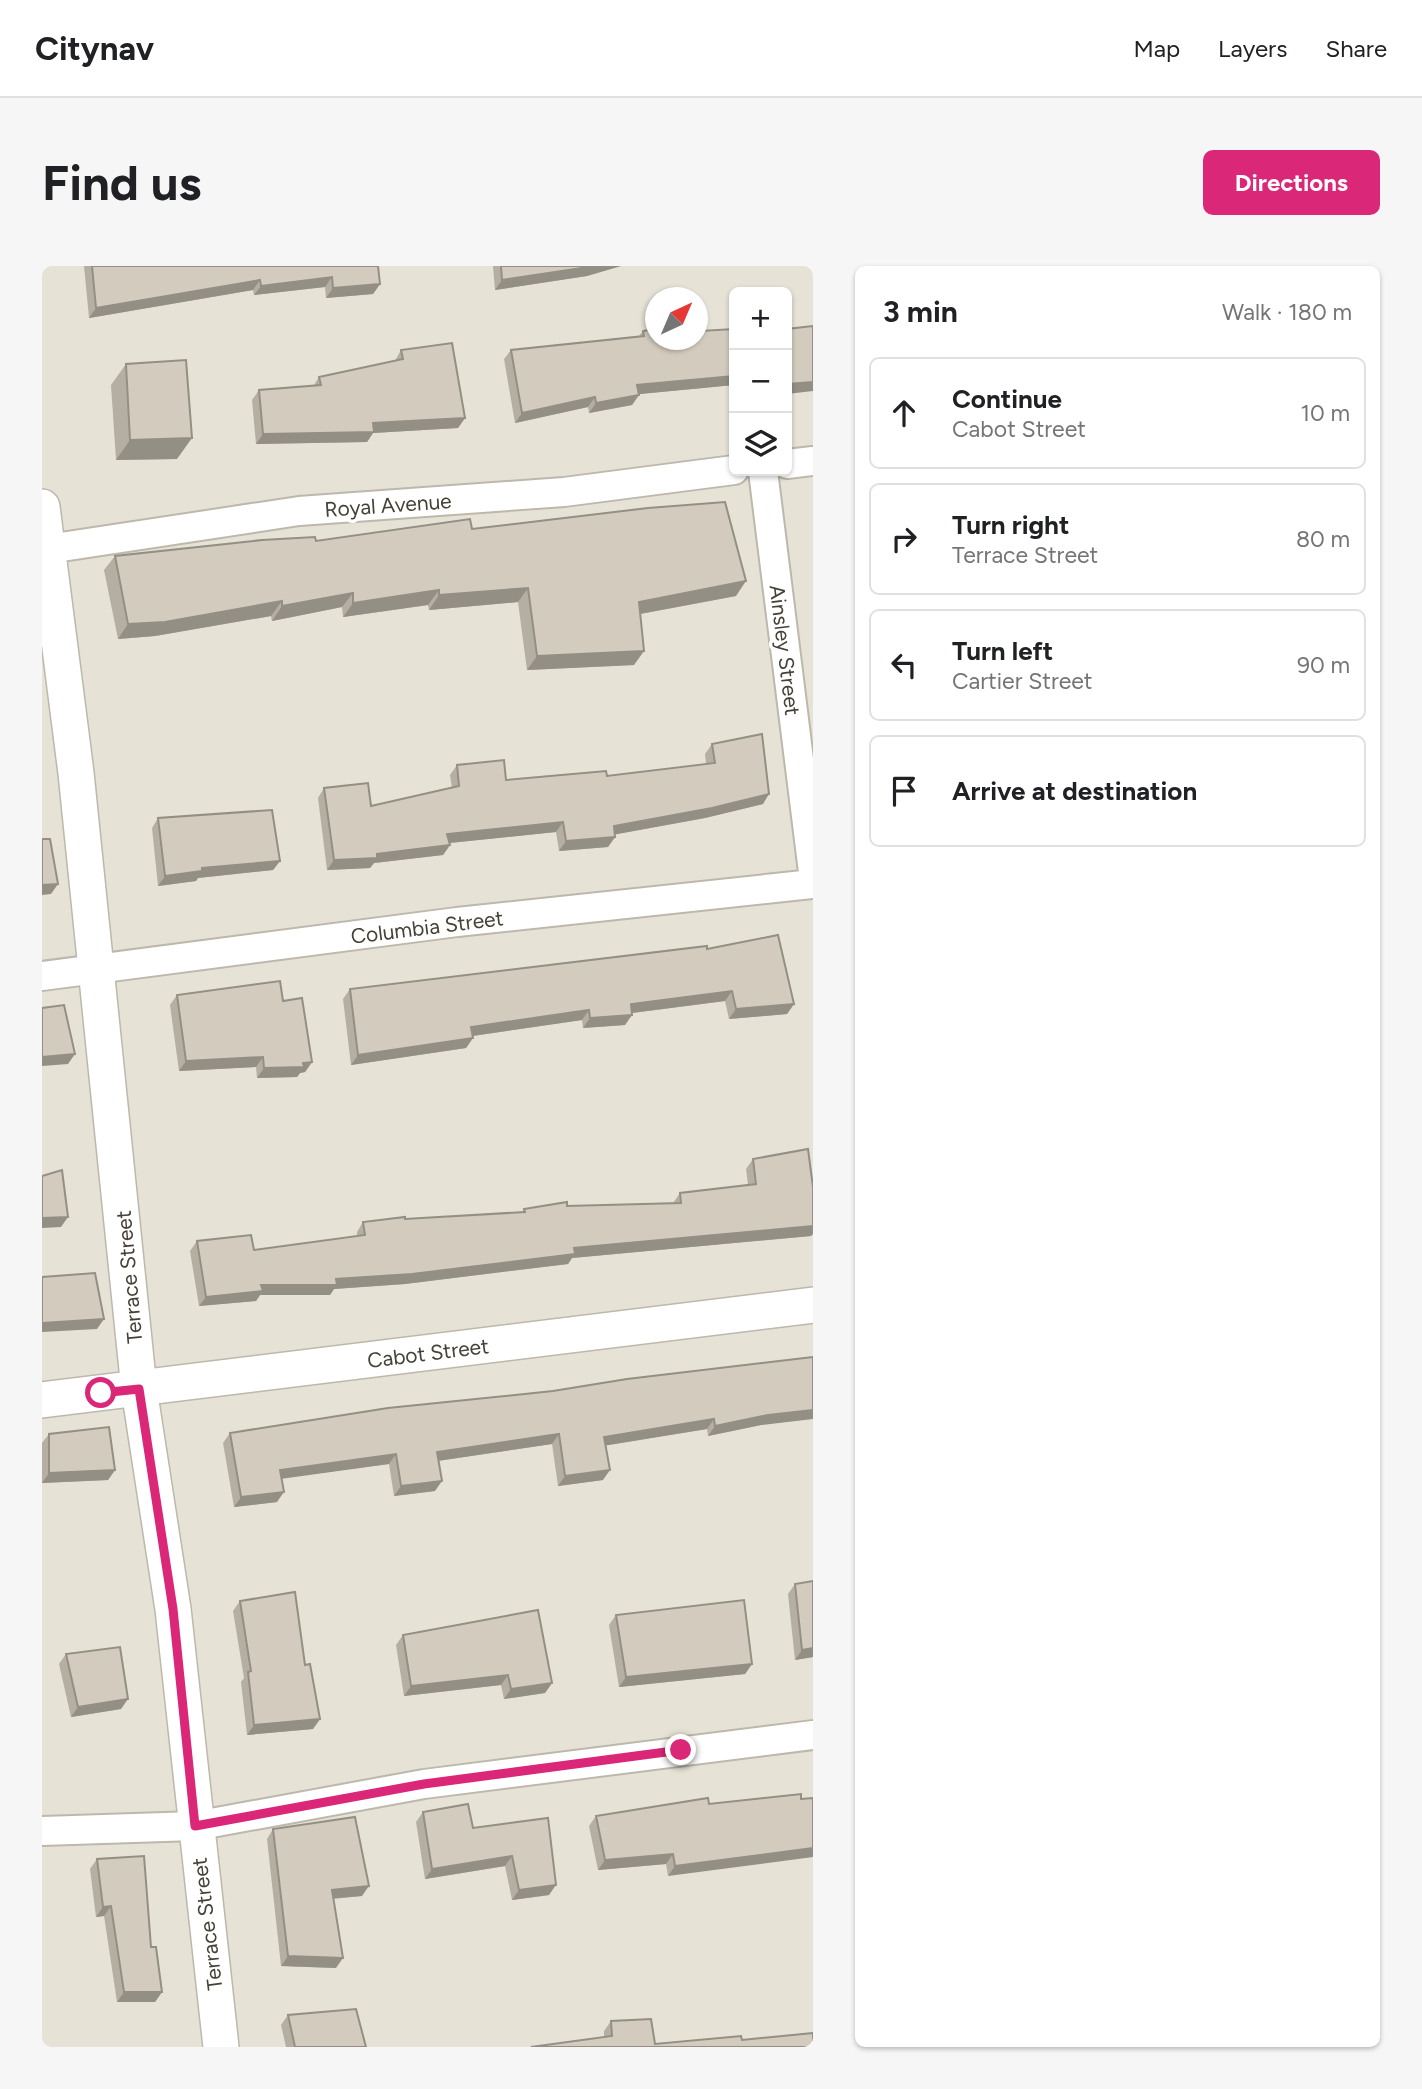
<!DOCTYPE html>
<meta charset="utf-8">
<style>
:root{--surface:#fff;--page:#f6f6f6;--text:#202124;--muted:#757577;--line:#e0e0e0;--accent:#db2777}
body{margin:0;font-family:Figtree,sans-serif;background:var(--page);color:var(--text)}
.controls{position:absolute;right:21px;top:21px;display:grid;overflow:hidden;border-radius:10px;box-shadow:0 2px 5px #0004}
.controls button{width:63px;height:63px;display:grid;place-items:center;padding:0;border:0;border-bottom:2px solid var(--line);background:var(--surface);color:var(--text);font:35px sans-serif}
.compass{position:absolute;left:603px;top:21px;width:63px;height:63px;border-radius:50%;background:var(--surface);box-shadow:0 2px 5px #0004;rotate:44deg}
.stop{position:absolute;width:21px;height:21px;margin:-16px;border:5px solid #db2777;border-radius:50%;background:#fff}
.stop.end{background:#db2777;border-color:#fff;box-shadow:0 2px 7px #0008}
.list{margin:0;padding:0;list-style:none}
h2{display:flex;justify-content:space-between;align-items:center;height:91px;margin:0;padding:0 28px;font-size:30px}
h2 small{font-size:23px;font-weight:400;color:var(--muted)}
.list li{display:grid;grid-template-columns:46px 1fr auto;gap:21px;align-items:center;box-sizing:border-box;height:112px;margin:0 14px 14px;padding:0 14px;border:2px solid var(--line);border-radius:10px}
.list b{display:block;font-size:26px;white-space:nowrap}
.list p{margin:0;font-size:23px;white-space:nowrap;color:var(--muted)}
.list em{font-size:23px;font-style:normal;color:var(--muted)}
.icon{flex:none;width:38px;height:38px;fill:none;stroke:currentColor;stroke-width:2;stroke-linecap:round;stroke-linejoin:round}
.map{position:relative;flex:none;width:771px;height:1781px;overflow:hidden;border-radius:10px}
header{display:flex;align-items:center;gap:42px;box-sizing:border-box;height:98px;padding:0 35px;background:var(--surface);border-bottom:2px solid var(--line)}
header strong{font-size:33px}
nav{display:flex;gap:38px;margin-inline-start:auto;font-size:24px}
.intro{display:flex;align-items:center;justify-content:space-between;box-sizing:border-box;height:168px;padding:0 42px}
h1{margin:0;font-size:49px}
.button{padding:18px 32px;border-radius:10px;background:var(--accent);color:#fff;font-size:24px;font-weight:700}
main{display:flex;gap:42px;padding:0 42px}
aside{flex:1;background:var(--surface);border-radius:10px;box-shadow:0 2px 5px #0004}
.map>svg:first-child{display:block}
.residential{fill:#e6e2d6;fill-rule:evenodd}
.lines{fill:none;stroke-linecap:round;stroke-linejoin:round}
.minor-casing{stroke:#bdb8ab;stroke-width:32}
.tertiary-casing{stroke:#bdb8ab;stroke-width:38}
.minor{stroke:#fff;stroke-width:28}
.tertiary{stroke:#fff;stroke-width:35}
.wall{fill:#b5afa3}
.shaded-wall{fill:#948f85}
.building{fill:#d3ccbe;stroke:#948f85;stroke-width:2}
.route{stroke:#db2777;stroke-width:9}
.labels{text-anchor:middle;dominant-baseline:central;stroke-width:7;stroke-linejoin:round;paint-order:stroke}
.street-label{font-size:21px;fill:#454137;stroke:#fff}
</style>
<header>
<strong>Citynav</strong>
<nav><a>Map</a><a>Layers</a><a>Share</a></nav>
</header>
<div class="intro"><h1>Find us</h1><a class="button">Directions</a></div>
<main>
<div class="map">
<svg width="771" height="1781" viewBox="0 0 771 1781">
<rect width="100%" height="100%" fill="#f3f0e8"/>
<path class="residential" d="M0,0H771V1781H0ZM692,26H745V205H692ZM614,32H656V74H614Z"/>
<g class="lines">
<defs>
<g id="minor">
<path d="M745,198L771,195"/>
<path d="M721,205L771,606"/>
<path d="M0,284L257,245L522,226L692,204"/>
<path d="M0,710L415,656L771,618"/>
<path d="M0,1565L153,1560L382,1518L771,1469"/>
</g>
<g id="tertiary">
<path d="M0,241L34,507L97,1123L131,1343L179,1781"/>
<path d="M0,1134L771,1039"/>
</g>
</defs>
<use href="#minor" class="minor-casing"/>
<use href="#tertiary" class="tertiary-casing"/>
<use href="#minor" class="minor"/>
<use href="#tertiary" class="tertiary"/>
</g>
<g class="wall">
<path d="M42,0H336L338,18L331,28L284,32L283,21L212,29L211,24L47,52Z"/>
<path d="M451,0H579L545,10L453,24Z"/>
<path d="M692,63V121V119L597,128V129L590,139L547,147L546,141L473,157L462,93L469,84L597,70L601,65H658Z"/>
<path d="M359,84L423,152L416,162L331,167L325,176L214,178L210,134L217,124L272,119L277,111L353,95Z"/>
<path d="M84,98L135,193L74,194L69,119Z"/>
<path d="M430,263L694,330L598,348L592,399L485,404L476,336L387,344L386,339L301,351L300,341L230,355L229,350L113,370L76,373L62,304L73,290L274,275Z"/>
<path d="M670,478L721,538L663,552L573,568V571L566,581L517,585L514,566L407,577L408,579L401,589L332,597L328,602L285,604L276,532L282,522L329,540L410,522L408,509L415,499L464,514L565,510L664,498L663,488Z"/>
<path d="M116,552L238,595L231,604L156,612L154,615L116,620L110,562Z"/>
<path d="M665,683L752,738L745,748L687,753L683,735L590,747L583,759L541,762L540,754L431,770V772L424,782L309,799L301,733L308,723Z"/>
<path d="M135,729L241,735L270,796L263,806L258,807L255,811L215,812L214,801L137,805L128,739Z"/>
<path d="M711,893L771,921V968L769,970L530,992L526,998L363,1018L292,1023L288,1029H218L214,1035L157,1040L148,985L155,975L212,984L315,970V966L321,956L480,946L482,943L525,940L631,937L638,927L706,919L704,903Z"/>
<path d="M511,1125L719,1159L666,1170L665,1163L564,1179L561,1214L516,1220L510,1178L396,1195L393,1225L352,1230L347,1198L239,1212L235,1236L192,1241L181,1177L188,1167Z"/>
<path d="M7,1168L73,1204L66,1214L0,1217V1177Z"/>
<path d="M753,1318L771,1391L753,1394L746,1328Z"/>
<path d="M198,1335L278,1453L271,1463L205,1469L199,1416L202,1412L191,1345Z"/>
<path d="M574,1349L710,1398L703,1408L577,1421L567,1359Z"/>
<path d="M361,1369L510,1417L503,1427L462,1433L459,1419L362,1430L354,1379Z"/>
<path d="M24,1388L79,1443L29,1451L17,1398Z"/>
<path d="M759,1528L626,1610L624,1598L556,1604L547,1560L554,1550Z"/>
<path d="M381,1546L431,1562L506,1552L507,1629L470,1634L463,1600L383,1613L374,1556Z"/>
<path d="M231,1563L320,1630L291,1633L294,1702L239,1700L225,1573Z"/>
<path d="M55,1593L109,1681L120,1726L113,1736H75L62,1650L54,1651L48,1603Z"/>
<path d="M246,1749L324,1781H244L239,1759Z"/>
<path d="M569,1755L613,1778L700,1774L771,1781H489L562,1771V1765Z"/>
</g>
<g class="shaded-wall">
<path d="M553,0H579L545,10L453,24L460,14Z"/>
<path d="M290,11L283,21L212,29L219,20Z"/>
<path d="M218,14L211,24L47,52L54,42Z"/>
<path d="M338,18L331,28L284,32L291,22Z"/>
<path d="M692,110V119L588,129L595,119Z"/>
<path d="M771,116V125L745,128V118Z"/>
<path d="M597,129L590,139L547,147L554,137Z"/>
<path d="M553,131L546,141L473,157L480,147Z"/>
<path d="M423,152L416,162L331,167L325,176L214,178L221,168L331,157Z"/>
<path d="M150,172L135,193L74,194L88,174Z"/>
<path d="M704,315L694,330L587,350L597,336Z"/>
<path d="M486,322L476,336L387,344L397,329Z"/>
<path d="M397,324L386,339L301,351L311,337Z"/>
<path d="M311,327L300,341L230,355L240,340Z"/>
<path d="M240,335L229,350L113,370L76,373L86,358Z"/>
<path d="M602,385L592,399L485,404L495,390Z"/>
<path d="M727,528L721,538L663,552L565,570L572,560Z"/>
<path d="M521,556L514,566L398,578L405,568Z"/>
<path d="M573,571L566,581L517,585L524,575Z"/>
<path d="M408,579L401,589L332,597L328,602L285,604L292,594L335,588Z"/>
<path d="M238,595L231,604L156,612L154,615L116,620L123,610L160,602Z"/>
<path d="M16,618L9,628L0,629V619Z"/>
<path d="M690,725L683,735L582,748L589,738Z"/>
<path d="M752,738L745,748L687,753L694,743Z"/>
<path d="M547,744L540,754L423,771L429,761Z"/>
<path d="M590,749L583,759L541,762L548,752Z"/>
<path d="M431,772L424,782L309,799L316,789Z"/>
<path d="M33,788L26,798L0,800V791Z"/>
<path d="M221,791L214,801L137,805L144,795Z"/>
<path d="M270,796L263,806L258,807L255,811L215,812L222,802Z"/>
<path d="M26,951L19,961L0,962V952Z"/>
<path d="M771,960V968L769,970L530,992L526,998L363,1018L292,1023L288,1029H218L214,1035L157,1040L164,1031L219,1019L294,1013L532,982Z"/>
<path d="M62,1053L55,1063L0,1066V1057Z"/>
<path d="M771,1144V1153L719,1159L666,1170L673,1160L726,1149Z"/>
<path d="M672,1153L665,1163L555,1181L562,1171Z"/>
<path d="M517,1168L510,1178L388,1196L395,1186Z"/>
<path d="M354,1188L347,1198L231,1214L238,1204Z"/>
<path d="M73,1204L66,1214L0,1217L7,1207Z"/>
<path d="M568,1204L561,1214L516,1220L523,1210Z"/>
<path d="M400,1215L393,1225L352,1230L359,1220Z"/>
<path d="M242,1226L235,1236L192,1241L199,1231Z"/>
<path d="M771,1382V1391L753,1394L760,1384Z"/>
<path d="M710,1398L703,1408L577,1421L584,1411Z"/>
<path d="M466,1409L459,1419L362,1430L369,1420Z"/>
<path d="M510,1417L503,1427L462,1433L469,1423Z"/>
<path d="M86,1433L79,1443L29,1451L36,1441Z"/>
<path d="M278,1453L271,1463L205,1469L212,1459Z"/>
<path d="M771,1582V1591L626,1610L633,1600Z"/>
<path d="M631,1588L624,1598L556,1604L563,1594Z"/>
<path d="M470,1590L463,1600L383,1613L390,1603Z"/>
<path d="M514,1619L507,1629L470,1634L477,1624Z"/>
<path d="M327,1620L320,1630L283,1633L290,1624Z"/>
<path d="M69,1640L62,1650L54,1651L61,1641Z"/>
<path d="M246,1690L301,1692L294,1702L239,1700Z"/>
<path d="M82,1726H120L113,1736H75Z"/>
</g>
<g class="building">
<path d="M50,0H336L338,18L291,22L290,11L219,20L218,14L54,42Z"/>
<path d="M459,0H553L460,14Z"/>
<path d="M655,58H657L658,65L692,63V110L595,119L597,129L554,137L553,131L480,147L469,84L602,70L601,65L613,63V74H655Z"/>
<path d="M771,60V116L745,118V63Z"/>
<path d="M410,77L423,152L331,157L332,166L221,168L217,124L279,119L277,111L361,93L359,84Z"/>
<path d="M144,94L150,172L88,174L84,98Z"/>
<path d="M683,236L704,315L597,336L602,385L495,390L486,322L397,329V324L311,337V327L240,340V335L123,356L86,358L73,290L220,274L273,271L274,275L428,253L430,263L606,242Z"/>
<path d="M720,468L727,528L670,542L572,560L573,571L524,575L521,556L405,568L408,579L335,588V592L292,594L282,522L326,517L329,540L417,520L415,499L462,494L464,514L564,505L565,510L673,497L670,478Z"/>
<path d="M230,544L238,595L160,602V605L123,610L116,552Z"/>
<path d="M0,573H8L16,618L0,619Z"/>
<path d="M736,669L752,738L694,743L690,725L589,738L590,749L548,752L547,744L429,761L431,772L316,789L308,723L665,680V683Z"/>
<path d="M238,715L241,735L260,732L270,796L261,797L262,801L222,802L221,791L144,795L135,729Z"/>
<path d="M22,739L33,788L0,791V742Z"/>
<path d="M766,883L771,921V960L532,982L533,988L370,1008L294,1013L295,1019H219L221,1025L164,1031L155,975L209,969L212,984L323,969L321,956L363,951V953L483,946L482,943L525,936V940L639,937L638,927L714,918L711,893Z"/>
<path d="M20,904L26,951L0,952V910Z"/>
<path d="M53,1007L62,1053L0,1057V1011Z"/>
<path d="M771,1091V1144L726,1149L673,1160L672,1153L562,1171L568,1204L523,1210L517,1168L395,1186L400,1215L359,1220L354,1188L238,1204L242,1226L199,1231L188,1167L346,1142L511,1125L585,1113Z"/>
<path d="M67,1161L73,1204L7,1207V1168Z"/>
<path d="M771,1315V1382L760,1384L753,1318Z"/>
<path d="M253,1326L263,1399L268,1398L278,1453L212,1459L206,1406L209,1405L198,1335Z"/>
<path d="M702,1334L710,1398L584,1411L574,1349Z"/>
<path d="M496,1344L510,1417L469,1423L466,1409L369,1420L361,1369Z"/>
<path d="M78,1381L86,1433L36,1441L24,1388Z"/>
<path d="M759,1528V1533L771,1532V1582L633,1600L631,1588L563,1594L554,1550L666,1532L667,1538Z"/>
<path d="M426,1538L431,1562L506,1552L514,1619L477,1624L470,1590L390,1603L381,1546Z"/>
<path d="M313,1551L327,1620L290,1624L301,1692L246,1690L231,1563Z"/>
<path d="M102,1590L109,1681H114L120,1726H82L69,1640L61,1641L55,1593Z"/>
<path d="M314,1743L324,1781H253L246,1749Z"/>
<path d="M609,1753L613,1778L699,1770L700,1774L771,1767V1781H489L570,1770L569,1755Z"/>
</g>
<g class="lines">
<path class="route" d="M59,1127L97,1123L131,1343L153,1560L382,1518L639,1484"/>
</g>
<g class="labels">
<g class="street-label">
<text transform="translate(346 239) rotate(-4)">Royal Avenue</text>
<text transform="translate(743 384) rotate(83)">Ainsley Street</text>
<text transform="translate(385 661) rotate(-7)">Columbia Street</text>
<text transform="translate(87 1011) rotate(-95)">Terrace Street</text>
<text transform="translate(386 1087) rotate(-7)">Cabot Street</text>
<text transform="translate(165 1658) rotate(-97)">Terrace Street</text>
</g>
</g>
</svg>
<div class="controls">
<button>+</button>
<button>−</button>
<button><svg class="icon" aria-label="layers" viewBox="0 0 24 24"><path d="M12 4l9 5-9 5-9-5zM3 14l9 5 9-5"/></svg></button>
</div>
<svg class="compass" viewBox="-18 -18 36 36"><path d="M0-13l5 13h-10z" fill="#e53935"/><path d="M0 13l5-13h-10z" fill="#757577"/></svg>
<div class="stop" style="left:59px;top:1127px"></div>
<div class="stop end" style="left:639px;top:1484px"></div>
</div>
<aside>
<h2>3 min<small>Walk · 180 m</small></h2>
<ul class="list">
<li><svg class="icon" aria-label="ahead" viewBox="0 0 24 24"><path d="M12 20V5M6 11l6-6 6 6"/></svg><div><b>Continue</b><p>Cabot Street</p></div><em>10 m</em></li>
<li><svg class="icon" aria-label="right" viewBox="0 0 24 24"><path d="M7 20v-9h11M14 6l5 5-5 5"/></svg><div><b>Turn right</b><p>Terrace Street</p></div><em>80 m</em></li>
<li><svg class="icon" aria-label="left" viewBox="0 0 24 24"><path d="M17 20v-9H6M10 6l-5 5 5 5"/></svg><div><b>Turn left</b><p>Cartier Street</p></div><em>90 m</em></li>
<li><svg class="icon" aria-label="arrive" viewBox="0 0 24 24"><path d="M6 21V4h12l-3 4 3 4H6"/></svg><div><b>Arrive at destination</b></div></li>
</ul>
</aside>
</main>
